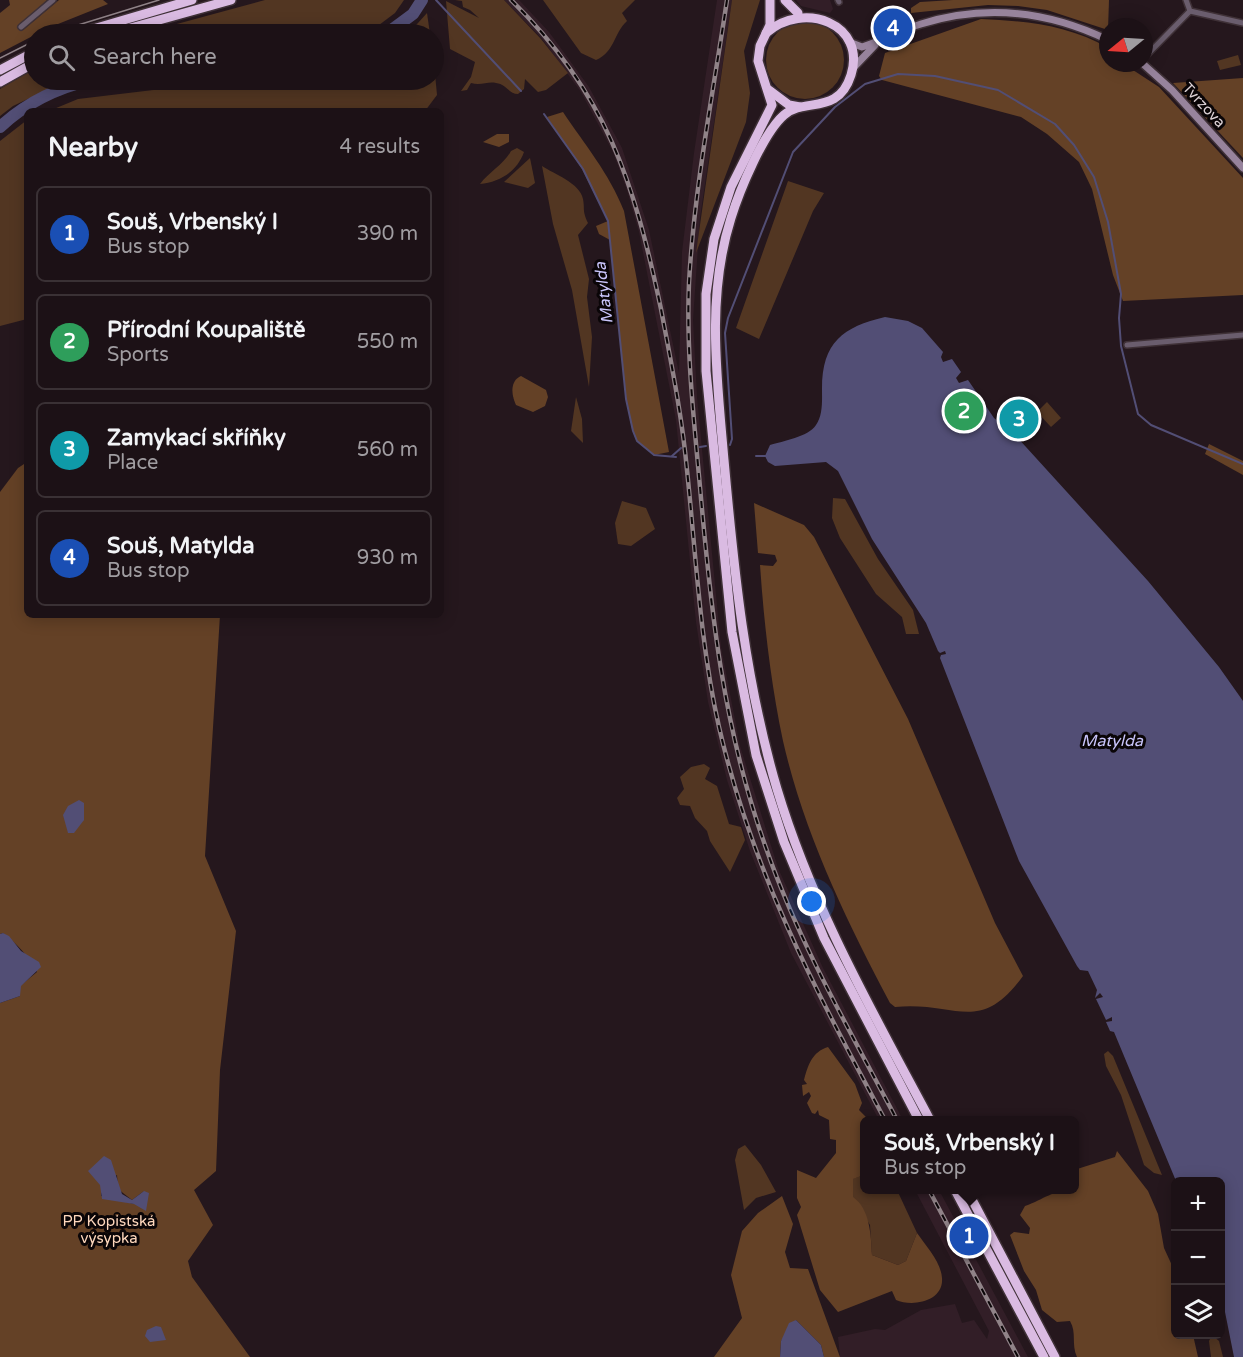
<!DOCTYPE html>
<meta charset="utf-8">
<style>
:root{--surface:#1c1116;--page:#291f23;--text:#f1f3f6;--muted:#a09da1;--line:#3a3135;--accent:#3fd77d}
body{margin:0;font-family:"Varela Round",sans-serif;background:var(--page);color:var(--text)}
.controls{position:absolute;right:18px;bottom:18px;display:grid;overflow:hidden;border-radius:9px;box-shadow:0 3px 15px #0003}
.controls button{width:54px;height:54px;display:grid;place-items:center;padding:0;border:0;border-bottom:2px solid var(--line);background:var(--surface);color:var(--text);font:30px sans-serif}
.compass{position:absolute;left:1099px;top:18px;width:54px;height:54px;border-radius:50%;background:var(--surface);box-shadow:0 3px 15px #0003;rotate:252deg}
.you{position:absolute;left:812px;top:902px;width:21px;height:21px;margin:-15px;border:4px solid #fff;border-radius:50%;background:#1a73e8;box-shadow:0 0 0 9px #1a73e833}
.badge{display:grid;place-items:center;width:39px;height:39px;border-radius:50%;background:var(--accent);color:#fff;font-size:20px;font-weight:700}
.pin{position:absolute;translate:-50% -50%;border:3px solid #fff;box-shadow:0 2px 6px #0006}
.popup{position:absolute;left:860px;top:1116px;width:219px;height:78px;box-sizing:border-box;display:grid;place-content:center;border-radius:9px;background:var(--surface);filter:drop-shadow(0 2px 4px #0005);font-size:20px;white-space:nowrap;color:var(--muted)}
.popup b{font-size:22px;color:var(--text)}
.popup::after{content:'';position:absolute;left:50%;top:100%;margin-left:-12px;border:12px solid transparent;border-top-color:var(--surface)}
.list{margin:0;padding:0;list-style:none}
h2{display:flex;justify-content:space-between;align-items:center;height:78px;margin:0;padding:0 24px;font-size:26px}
h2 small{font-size:20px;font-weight:400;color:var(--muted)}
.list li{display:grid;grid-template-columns:39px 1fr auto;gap:18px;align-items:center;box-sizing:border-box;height:96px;margin:0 12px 12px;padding:0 12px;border:2px solid var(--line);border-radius:9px}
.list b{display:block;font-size:22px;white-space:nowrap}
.list p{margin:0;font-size:20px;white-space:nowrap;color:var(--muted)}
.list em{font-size:20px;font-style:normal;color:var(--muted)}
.icon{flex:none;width:33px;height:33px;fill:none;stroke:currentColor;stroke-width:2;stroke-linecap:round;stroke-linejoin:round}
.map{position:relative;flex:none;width:1243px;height:1357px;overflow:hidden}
.search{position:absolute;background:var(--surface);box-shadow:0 3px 15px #0003;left:24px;top:24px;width:420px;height:66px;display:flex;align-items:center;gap:15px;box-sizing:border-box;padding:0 21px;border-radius:33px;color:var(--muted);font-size:22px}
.panel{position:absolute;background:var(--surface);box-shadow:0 3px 15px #0003;left:24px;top:108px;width:420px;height:510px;border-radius:9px}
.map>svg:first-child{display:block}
.built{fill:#321e27}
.green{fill:#523622}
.forest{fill:#644126;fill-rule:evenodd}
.water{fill:#524e75}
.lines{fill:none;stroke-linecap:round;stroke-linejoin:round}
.stream{stroke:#524e75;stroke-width:2}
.river{stroke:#524e75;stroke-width:12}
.street-casing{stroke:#3f3137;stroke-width:8}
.secondary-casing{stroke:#3f3137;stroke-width:10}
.highway-casing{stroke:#3f3137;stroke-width:12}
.street{stroke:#6a5d6d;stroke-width:5}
.secondary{stroke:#97839c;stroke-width:7}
.highway{stroke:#dabbe2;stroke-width:9}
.tram{stroke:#908388;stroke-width:1.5}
.rail-casing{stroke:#908388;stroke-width:4.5}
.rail{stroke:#0a0507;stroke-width:2;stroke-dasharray:7;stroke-linecap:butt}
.labels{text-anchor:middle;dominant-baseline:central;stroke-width:6;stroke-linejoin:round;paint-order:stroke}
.street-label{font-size:15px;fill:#dcd1d5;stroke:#0a0507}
.park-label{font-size:15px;fill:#ffd8bd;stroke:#0a0507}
.water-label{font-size:16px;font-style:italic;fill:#c9c5fb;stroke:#0a0507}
</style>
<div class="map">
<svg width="1243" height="1357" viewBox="0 0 1243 1357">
<rect width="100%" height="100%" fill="#25171d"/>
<g class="built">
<path d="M504,0H519L549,32L589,87L622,148L649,230L679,373L682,252L694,153L717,0H732L700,218L693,320L697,397L721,647L740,746L778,868L823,968L903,1120H879L791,953L750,851L727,780L708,702L696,622L676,420L639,232L627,190L613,152L581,92L542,39Z"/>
<path d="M796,0H830L833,9L830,13L801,6Z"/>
<path d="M915,1190H939L1028,1357H840L838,1337L875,1329L885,1330L921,1310L955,1304L962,1323L974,1320L987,1339L989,1331Z"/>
</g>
<g class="green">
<path d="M265,0H404L395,13L367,34H140Z"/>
<path d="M455,0H504L541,39L568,73L546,90L538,92L525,79L524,89L518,94C509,94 506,84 496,83C488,81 481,86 471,83L467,90L461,91L471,77L475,62L450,49L446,1L479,18L470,10L463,7L462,1Z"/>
<path d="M543,0H635L622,13L627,21C613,34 615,52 596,60L581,53Z"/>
<path d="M732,0H760L744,51L750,93L746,122L696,253Z"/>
<path d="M427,13L430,34H408Z"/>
<circle cx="805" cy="60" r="39"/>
<path d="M1238,55L1241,65L1220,70L1217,61Z"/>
<path d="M434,63L437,95L425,111H49L78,99L237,80H434Z"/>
<path d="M34,69V80H68L13,106L0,116V89Z"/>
<path d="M27,120V319L0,326V141Z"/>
<path d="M517,148L524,152C517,172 499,182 480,184C489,172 504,164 511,151Z"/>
<path d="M530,158L535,183L528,188L504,182Z"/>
<path d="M542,166C554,174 580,183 583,199C585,210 582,210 588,223L578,235L589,279L587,297L592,337L589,387L572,290L553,224Z"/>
<path d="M788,181L824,193L813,211L759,339L736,328Z"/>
<path d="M576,397L582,419L583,443L571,431Z"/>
<path d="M1047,402L1061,418L1051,427L1037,412Z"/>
<path d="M833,498L845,499L878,559L913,610L919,634H906L902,617L876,594L840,538L832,518Z"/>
<path d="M622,501L646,508L655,529L631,546L618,544L615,523Z"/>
<path d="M704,764L710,768L705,779L717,786L729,824L741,827L745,840L730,872L710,841L707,831L695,818L690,806L680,805L677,798L684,789L680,777L691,767Z"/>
<path d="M1108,1051L1113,1056L1162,1175L1154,1173L1144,1165L1121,1095L1106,1066L1104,1054Z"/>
<path d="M745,1145L761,1165L776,1192L756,1198L744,1210L735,1160L738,1149Z"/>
<path d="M864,1175V1190H897L917,1233L906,1261L898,1265L872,1255L870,1225L853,1198L852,1179Z"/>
<path d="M1212,1335L1219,1341L1223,1357H1211L1209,1341Z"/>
</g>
<g class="forest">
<path d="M9,0H47L19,26L23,30L59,0H103L108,4L48,28L0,53V13L10,5Z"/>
<path d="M953,0H1109L1108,30L1047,10L1018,6L988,5L911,13V8L920,2Z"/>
<path d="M981,19C1025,21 1069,25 1108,48V63H1129L1133,70L1159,87L1243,178V295L1123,301L1113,275L1092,189L1079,162L1047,134L1021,117L882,80L879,76L885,53Z"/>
<path d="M1243,78V158L1173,83Z"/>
<path d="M563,112C585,145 609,173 624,211L669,452L654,455L637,441L632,429L626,399L610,240L599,234L596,226L608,221L582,169L547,117Z"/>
<path d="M497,134H509V142L499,147L483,142Z"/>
<path d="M521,376L546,390L548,397L545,406L533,412L516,405C511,394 510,381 521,376Z"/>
<path d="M1209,444L1243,461V475L1205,454Z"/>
<path d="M27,462V615H220L205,856L236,931L220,1070L216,1171L194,1190L213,1225L188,1261L192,1277L250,1357H0V1003L20,996V986L37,972C29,956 17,944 3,933L0,934V492L18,468ZM117,1175L118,1189L132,1200L144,1191L134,1204L101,1196V1185Z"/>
<path d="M754,503L804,525L814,537L908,719L995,923L1023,976C979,1036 957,1001 895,1007L890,1003C846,920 804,833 783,741C771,684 764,624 760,565L773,566L777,561L775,555L758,553Z"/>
<path d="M828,1047L855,1084L862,1103L859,1110L869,1120H864V1175L853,1179V1197C870,1209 871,1235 872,1255L898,1265L906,1261L917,1233C926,1246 941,1262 942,1278C944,1302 912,1307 896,1300L892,1291L838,1312L820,1290L797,1215L801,1207L797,1198V1170L816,1178L836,1153V1140L830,1139L829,1120L819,1115L818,1110L815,1114L812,1113L807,1103L811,1096L809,1092L803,1096L802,1085L807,1084L804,1080C808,1065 812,1052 828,1047Z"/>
<path d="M1117,1151L1148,1191L1158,1214L1164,1248L1175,1272L1176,1334L1193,1335L1198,1357H1077C1071,1344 1077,1333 1070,1321L1057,1322L1042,1310L1036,1290L1024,1271L1010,1235L1014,1232L1029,1234L1030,1228L1020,1215L1025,1206C1045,1199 1052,1190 1074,1190V1170L1115,1157Z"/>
<path d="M782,1196L793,1224L785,1252L790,1268L808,1269L840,1357H824L821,1345L796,1320L781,1341L780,1357H714L742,1318L731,1275L742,1231L758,1213Z"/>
</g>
<g class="water">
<path d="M885,317L908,321L922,328L943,352L941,357L943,362L952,359L961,372L956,378L959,383L968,380L994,418L1015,435L1148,581L1219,667L1243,701V1357H1234L1221,1292L1220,1182L1176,1181L1114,1032L1110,1031L1106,1022L1112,1021V1017L1106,1020L1096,999L1103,997L1100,993L1095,998L1097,990L1088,971L1080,970L1077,966L1019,861L940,658L941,655L946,654L945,651L940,653L938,651L926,623L872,539L838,471L826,462L775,466L768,462L765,456L770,445C783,441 808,437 816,425C823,415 822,401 822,389C822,342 843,327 885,317Z"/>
<path d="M79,800L84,803V820L74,833H68L63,815L68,806Z"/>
<path d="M3,933L9,936L21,951L39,962L41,967L21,986L20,996L0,1003V934Z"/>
<path d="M104,1156L111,1160L122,1194L132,1200L144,1191L149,1193L146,1211L134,1204L102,1199L100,1185L88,1171Z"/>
<path d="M796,1320L821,1345L824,1357H780L781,1341L789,1323Z"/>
<path d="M156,1326L161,1327L166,1340L150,1342L145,1336L147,1330Z"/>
</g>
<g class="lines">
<g class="stream">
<path d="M436,0L521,91"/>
<path d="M544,114L583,169L608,221L626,399L633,431L637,441L654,455L676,457"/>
<path d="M730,445L732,439L725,333L728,318L793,152L835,107L865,84L898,74L935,76L998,90L1055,124L1074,145L1094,177L1108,222L1121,294L1119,318L1121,346L1138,414L1151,425L1243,464"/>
<path d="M700,447L706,446"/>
<path d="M672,456L681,448"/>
<path d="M756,456H768"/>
</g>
<g class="river">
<path d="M386,34L413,14L422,0"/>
<path d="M0,127C27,102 56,88 91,80"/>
</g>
<defs>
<g id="street">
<path d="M838,0L839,2"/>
<path d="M1186,0L1190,11L1243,23"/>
<path d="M21,27L53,0"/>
<path d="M1144,58L1190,11"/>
<path d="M1127,345L1243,335"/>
</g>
<g id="secondary">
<path d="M849,42L862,47C882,41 901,30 921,24C985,4 1048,11 1108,40"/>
<path d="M1142,63L1172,90L1243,168"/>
<path d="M854,67L875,45"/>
</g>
<g id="highway">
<path d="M770,0V25L760,46L758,61L772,105L731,187L714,239L706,294V371L732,632L756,755L784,842L824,938L919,1120"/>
<path d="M785,0L798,13"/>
<path d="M766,33C804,0 867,24 851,75C838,116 805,97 784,115C763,133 739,192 731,218C706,297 717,378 724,460C734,571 745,681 777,789C812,906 873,1013 930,1120"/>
<path d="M76,34L192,0"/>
<path d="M109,34L231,0"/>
<path d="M0,70L34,52"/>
<path d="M0,82L34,63"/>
<path d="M769,90L789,105L800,107"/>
<path d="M955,1190L1044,1357"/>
<path d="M967,1190L1055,1357"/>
</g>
</defs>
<use href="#street" class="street-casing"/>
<use href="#secondary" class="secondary-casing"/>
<use href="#highway" class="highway-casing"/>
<use href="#street" class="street"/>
<use href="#secondary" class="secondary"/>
<use href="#highway" class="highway"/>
<g class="tram">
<path d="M49,34L159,0"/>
<path d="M0,58L34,41"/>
</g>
<defs>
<g id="rail">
<path d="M511,0C607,94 634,182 661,309C671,362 682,416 687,470C696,556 700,643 719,727C753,874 815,989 885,1120"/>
<path d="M727,0C713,94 694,189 689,283C686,351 694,420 700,487C711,612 723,728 766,848C799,943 850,1031 897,1120"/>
<path d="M929,1190L1018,1357"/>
</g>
</defs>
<use href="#rail" class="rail-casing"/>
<use href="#rail" class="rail"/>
</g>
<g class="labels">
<g class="street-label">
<text transform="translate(1204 105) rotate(47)">Tvrzova</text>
</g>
<g class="park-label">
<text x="109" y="1221">PP Kopistská<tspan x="109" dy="17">výsypka</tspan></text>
</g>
<g class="water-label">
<text transform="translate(604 293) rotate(-97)">Matylda</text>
<text x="1112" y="741">Matylda</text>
</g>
</g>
</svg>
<div class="controls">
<button>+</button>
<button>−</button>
<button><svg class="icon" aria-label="layers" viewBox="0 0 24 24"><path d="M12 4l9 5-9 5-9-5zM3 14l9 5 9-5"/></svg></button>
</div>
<svg class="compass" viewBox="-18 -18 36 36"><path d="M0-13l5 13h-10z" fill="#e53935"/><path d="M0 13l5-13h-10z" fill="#a09da1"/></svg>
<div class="you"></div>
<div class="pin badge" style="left:969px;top:1236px;background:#1a4fb4">1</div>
<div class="popup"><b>Souš, Vrbenský I</b>Bus stop</div>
<div class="pin badge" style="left:964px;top:411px;background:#2e9e5b">2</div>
<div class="pin badge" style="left:1019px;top:419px;background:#0f9aa8">3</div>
<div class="pin badge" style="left:893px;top:28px;background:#1a4fb4">4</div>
<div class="search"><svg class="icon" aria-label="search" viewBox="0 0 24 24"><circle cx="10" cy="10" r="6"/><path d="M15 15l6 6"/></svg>Search here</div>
<section class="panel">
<h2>Nearby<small>4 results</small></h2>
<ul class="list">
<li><span class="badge" style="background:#1a4fb4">1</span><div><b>Souš, Vrbenský I</b><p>Bus stop</p></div><em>390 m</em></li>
<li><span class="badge" style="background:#2e9e5b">2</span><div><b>Přírodní Koupaliště</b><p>Sports</p></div><em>550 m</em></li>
<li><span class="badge" style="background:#0f9aa8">3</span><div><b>Zamykací skříňky</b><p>Place</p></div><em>560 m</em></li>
<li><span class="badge" style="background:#1a4fb4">4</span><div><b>Souš, Matylda</b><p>Bus stop</p></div><em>930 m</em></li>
</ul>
</section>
</div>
